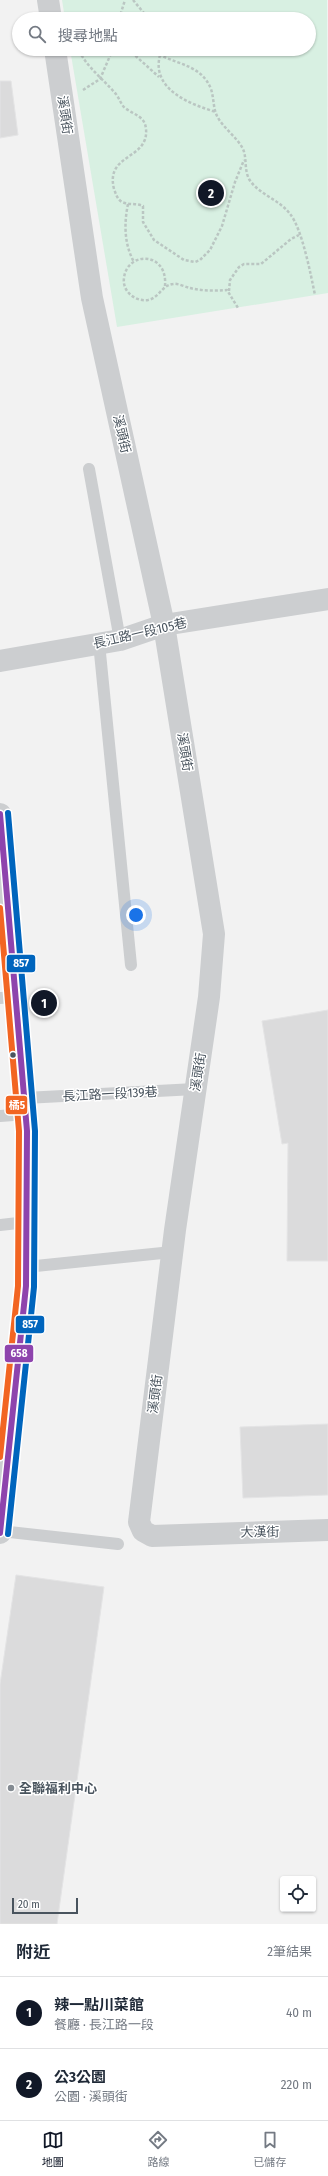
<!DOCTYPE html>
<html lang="zh-TW">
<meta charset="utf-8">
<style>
:root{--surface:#fff;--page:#f6f6f7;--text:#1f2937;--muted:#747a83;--line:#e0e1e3;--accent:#111827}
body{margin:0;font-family:"Fira Sans Condensed","Noto Sans TC",sans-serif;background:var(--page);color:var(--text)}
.controls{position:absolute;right:12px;bottom:12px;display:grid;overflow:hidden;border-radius:4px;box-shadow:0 1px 3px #0004}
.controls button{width:36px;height:36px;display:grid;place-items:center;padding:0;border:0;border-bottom:1px solid var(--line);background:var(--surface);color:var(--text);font:20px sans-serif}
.scale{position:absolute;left:12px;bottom:10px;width:66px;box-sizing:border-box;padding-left:4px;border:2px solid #49545e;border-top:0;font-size:11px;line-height:14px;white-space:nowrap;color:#49545e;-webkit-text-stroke:3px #fff;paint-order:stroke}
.you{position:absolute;left:136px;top:915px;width:14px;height:14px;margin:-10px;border:3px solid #fff;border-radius:50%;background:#1a73e8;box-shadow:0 0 0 6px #1a73e833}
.badge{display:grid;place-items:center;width:26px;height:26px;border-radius:50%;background:var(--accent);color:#fff;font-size:13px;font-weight:700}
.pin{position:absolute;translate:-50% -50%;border:2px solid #fff;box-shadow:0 1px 4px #0006}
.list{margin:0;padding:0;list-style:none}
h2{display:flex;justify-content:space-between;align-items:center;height:52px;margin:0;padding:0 16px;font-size:17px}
h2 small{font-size:13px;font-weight:400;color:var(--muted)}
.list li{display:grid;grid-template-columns:26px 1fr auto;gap:12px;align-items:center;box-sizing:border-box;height:72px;padding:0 16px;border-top:1px solid var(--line)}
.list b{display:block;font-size:15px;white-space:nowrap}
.list p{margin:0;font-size:13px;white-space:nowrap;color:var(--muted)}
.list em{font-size:13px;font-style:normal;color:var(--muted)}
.icon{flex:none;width:22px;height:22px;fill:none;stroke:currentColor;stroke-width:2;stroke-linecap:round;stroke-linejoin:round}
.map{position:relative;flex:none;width:328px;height:1924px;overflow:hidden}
.search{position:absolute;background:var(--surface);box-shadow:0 1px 3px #0004;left:12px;right:12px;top:12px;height:44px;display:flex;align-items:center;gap:10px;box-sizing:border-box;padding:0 14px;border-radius:22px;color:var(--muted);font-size:15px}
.sheet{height:196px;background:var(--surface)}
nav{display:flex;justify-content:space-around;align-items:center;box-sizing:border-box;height:56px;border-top:1px solid var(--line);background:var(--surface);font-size:11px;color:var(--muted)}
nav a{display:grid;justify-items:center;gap:2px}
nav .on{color:var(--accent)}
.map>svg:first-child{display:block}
.park{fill:#d8f0e2}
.building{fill:#dbdbdc;stroke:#e4e4e5}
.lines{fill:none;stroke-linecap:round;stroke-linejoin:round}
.path{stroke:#bac6c2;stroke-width:2.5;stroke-dasharray:3 2;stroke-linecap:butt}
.service{stroke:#ccced0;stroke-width:12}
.minor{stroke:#ccced0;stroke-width:22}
.tertiary{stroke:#ccced0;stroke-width:22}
.bus-1-casing{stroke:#fff;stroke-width:9}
.bus-2-casing{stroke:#fff;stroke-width:9}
.bus-3-casing{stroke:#fff;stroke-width:9}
.bus-1{stroke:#8e44ad;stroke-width:6}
.bus-2{stroke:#f26522;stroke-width:6}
.bus-3{stroke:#0065bd;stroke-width:6}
.bus-dot{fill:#49545e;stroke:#fff;stroke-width:1.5}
.poi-dot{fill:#848b92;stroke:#fff;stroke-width:1.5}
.labels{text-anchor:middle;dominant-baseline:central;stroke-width:3;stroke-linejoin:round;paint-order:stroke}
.street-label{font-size:13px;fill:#49545e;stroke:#fff}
.poi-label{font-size:13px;font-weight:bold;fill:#49545e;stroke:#fff;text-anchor:start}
.line-badge{stroke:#fff;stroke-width:1.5}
.badge-label{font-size:11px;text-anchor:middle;font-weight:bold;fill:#fff}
</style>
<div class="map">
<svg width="328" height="1924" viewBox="0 0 328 1924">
<rect width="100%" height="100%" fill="#f2f2f2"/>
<path class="park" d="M62,0H327L328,293L117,327L70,49H309V19H65Z"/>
<g class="building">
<path d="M0,81H11L18,135L0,138Z"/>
<path d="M328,1010V1261H287L288,1143L282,1144L262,1021Z"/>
<path d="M328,1424V1495L243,1498L240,1427Z"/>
<path d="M16,1575L104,1587L57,1924H0V1684Z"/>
</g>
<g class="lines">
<g class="path">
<path d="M133,0L149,19"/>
<path d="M119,19L125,0"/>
<path d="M128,49L159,77"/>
<path d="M158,49L160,55C180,65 202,66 211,89C214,98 213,108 217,116C223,128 237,137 243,149C247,158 244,169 249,179C259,195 279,199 290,214C302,228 311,276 315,295"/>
<path d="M79,51C88,68 103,79 115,93C119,97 121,105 125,108C134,115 145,116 146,129C149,160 105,153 114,189C116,194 117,199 122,202C128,205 136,203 143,206V222L154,240L184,260L195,262L200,260L210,250L222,226L235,182L244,160"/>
<path d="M160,55C151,89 189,104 216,112"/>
<path d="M83,90L100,79L113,49"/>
<path d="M128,204C124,223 124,244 134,262"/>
<path d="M165,286C168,251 127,251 124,278C122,291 135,302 148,300C159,298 162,285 173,284C178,283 185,287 190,288C202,291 215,291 227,290L238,308"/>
<path d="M229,291L230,280L239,267L244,264H261L291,239L299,235"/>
</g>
<g class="service">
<path d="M89,469L120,640"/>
<path d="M99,643L131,965"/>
<path d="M0,998L17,997"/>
<path d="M25,1098L195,1089"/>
<path d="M0,1116L27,1114"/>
<path d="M0,1225L27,1222"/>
<path d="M26,1267L172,1252"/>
<path d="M0,1531L118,1544"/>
</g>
<g class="minor">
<path d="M48,0L51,19"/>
<path d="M55,49L92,298L164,625L214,934L209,997L175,1230L139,1522L143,1531L152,1536L328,1530"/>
<path d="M0,661L120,640L164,625L328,599"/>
</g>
<path class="tertiary" d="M0,814L27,1131L26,1286L0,1533"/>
<defs>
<path id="bus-1" d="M0,814L27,1131L26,1286L0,1533"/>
<path id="bus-2" d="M0,908L19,1131L18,1286L0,1457"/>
<path id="bus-3" d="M8,1534L34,1287L35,1131L8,813"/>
</defs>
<use href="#bus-1" class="bus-1-casing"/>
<use href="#bus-2" class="bus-2-casing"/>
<use href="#bus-3" class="bus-3-casing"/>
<use href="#bus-1" class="bus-1"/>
<use href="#bus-2" class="bus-2"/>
<use href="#bus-3" class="bus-3"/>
</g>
<circle class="bus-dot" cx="13" cy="1055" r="3.5"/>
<circle class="poi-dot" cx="11" cy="1788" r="4"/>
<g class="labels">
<g class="street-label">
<text transform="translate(65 115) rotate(82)">溪頭街</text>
<text transform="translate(122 434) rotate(77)">溪頭街</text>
<text transform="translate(140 633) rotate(-13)">長江路一段105巷</text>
<text transform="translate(185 752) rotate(81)">溪頭街</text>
<text transform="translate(198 1072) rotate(-81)">溪頭街</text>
<text transform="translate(110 1094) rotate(-3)">長江路一段139巷</text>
<text transform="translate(155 1394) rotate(-83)">溪頭街</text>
<text transform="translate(260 1532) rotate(-1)">大漢街</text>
</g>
<g class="poi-label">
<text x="19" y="1788">全聯福利中心</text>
</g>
</g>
<g class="line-badge">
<rect x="6" y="954" width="30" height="19" rx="4" fill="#0065bd"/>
<rect x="5" y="1095" width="23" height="20" rx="4" fill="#f26522"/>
<rect x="15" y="1315" width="30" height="19" rx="4" fill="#0065bd"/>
<rect x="4" y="1344" width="30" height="19" rx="4" fill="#8e44ad"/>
</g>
<g class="badge-label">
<text x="21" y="967">857</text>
<text x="17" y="1109">橘5</text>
<text x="30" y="1328">857</text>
<text x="19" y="1357">658</text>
</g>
</svg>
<div class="controls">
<button><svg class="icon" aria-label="locate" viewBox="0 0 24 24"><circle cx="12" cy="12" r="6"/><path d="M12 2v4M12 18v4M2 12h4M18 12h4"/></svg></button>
</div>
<div class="scale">20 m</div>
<div class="you"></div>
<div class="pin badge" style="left:44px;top:1003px">1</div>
<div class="pin badge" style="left:211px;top:193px">2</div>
<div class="search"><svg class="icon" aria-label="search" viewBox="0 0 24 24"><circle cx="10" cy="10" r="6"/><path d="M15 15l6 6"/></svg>搜尋地點</div>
</div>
<section class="sheet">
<h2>附近<small>2筆結果</small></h2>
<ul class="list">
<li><span class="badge">1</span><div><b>辣一點川菜館</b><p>餐廳 · 長江路一段</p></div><em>40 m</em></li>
<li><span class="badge">2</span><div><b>公3公園</b><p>公園 · 溪頭街</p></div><em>220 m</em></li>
</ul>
</section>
<nav>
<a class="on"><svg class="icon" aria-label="map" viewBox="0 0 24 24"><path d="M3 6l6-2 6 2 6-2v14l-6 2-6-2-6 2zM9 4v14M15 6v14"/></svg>地圖</a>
<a><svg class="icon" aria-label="directions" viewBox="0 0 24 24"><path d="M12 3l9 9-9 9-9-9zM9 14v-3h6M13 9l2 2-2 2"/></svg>路線</a>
<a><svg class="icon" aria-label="saved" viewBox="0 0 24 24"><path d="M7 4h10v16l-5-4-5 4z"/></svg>已儲存</a>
</nav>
